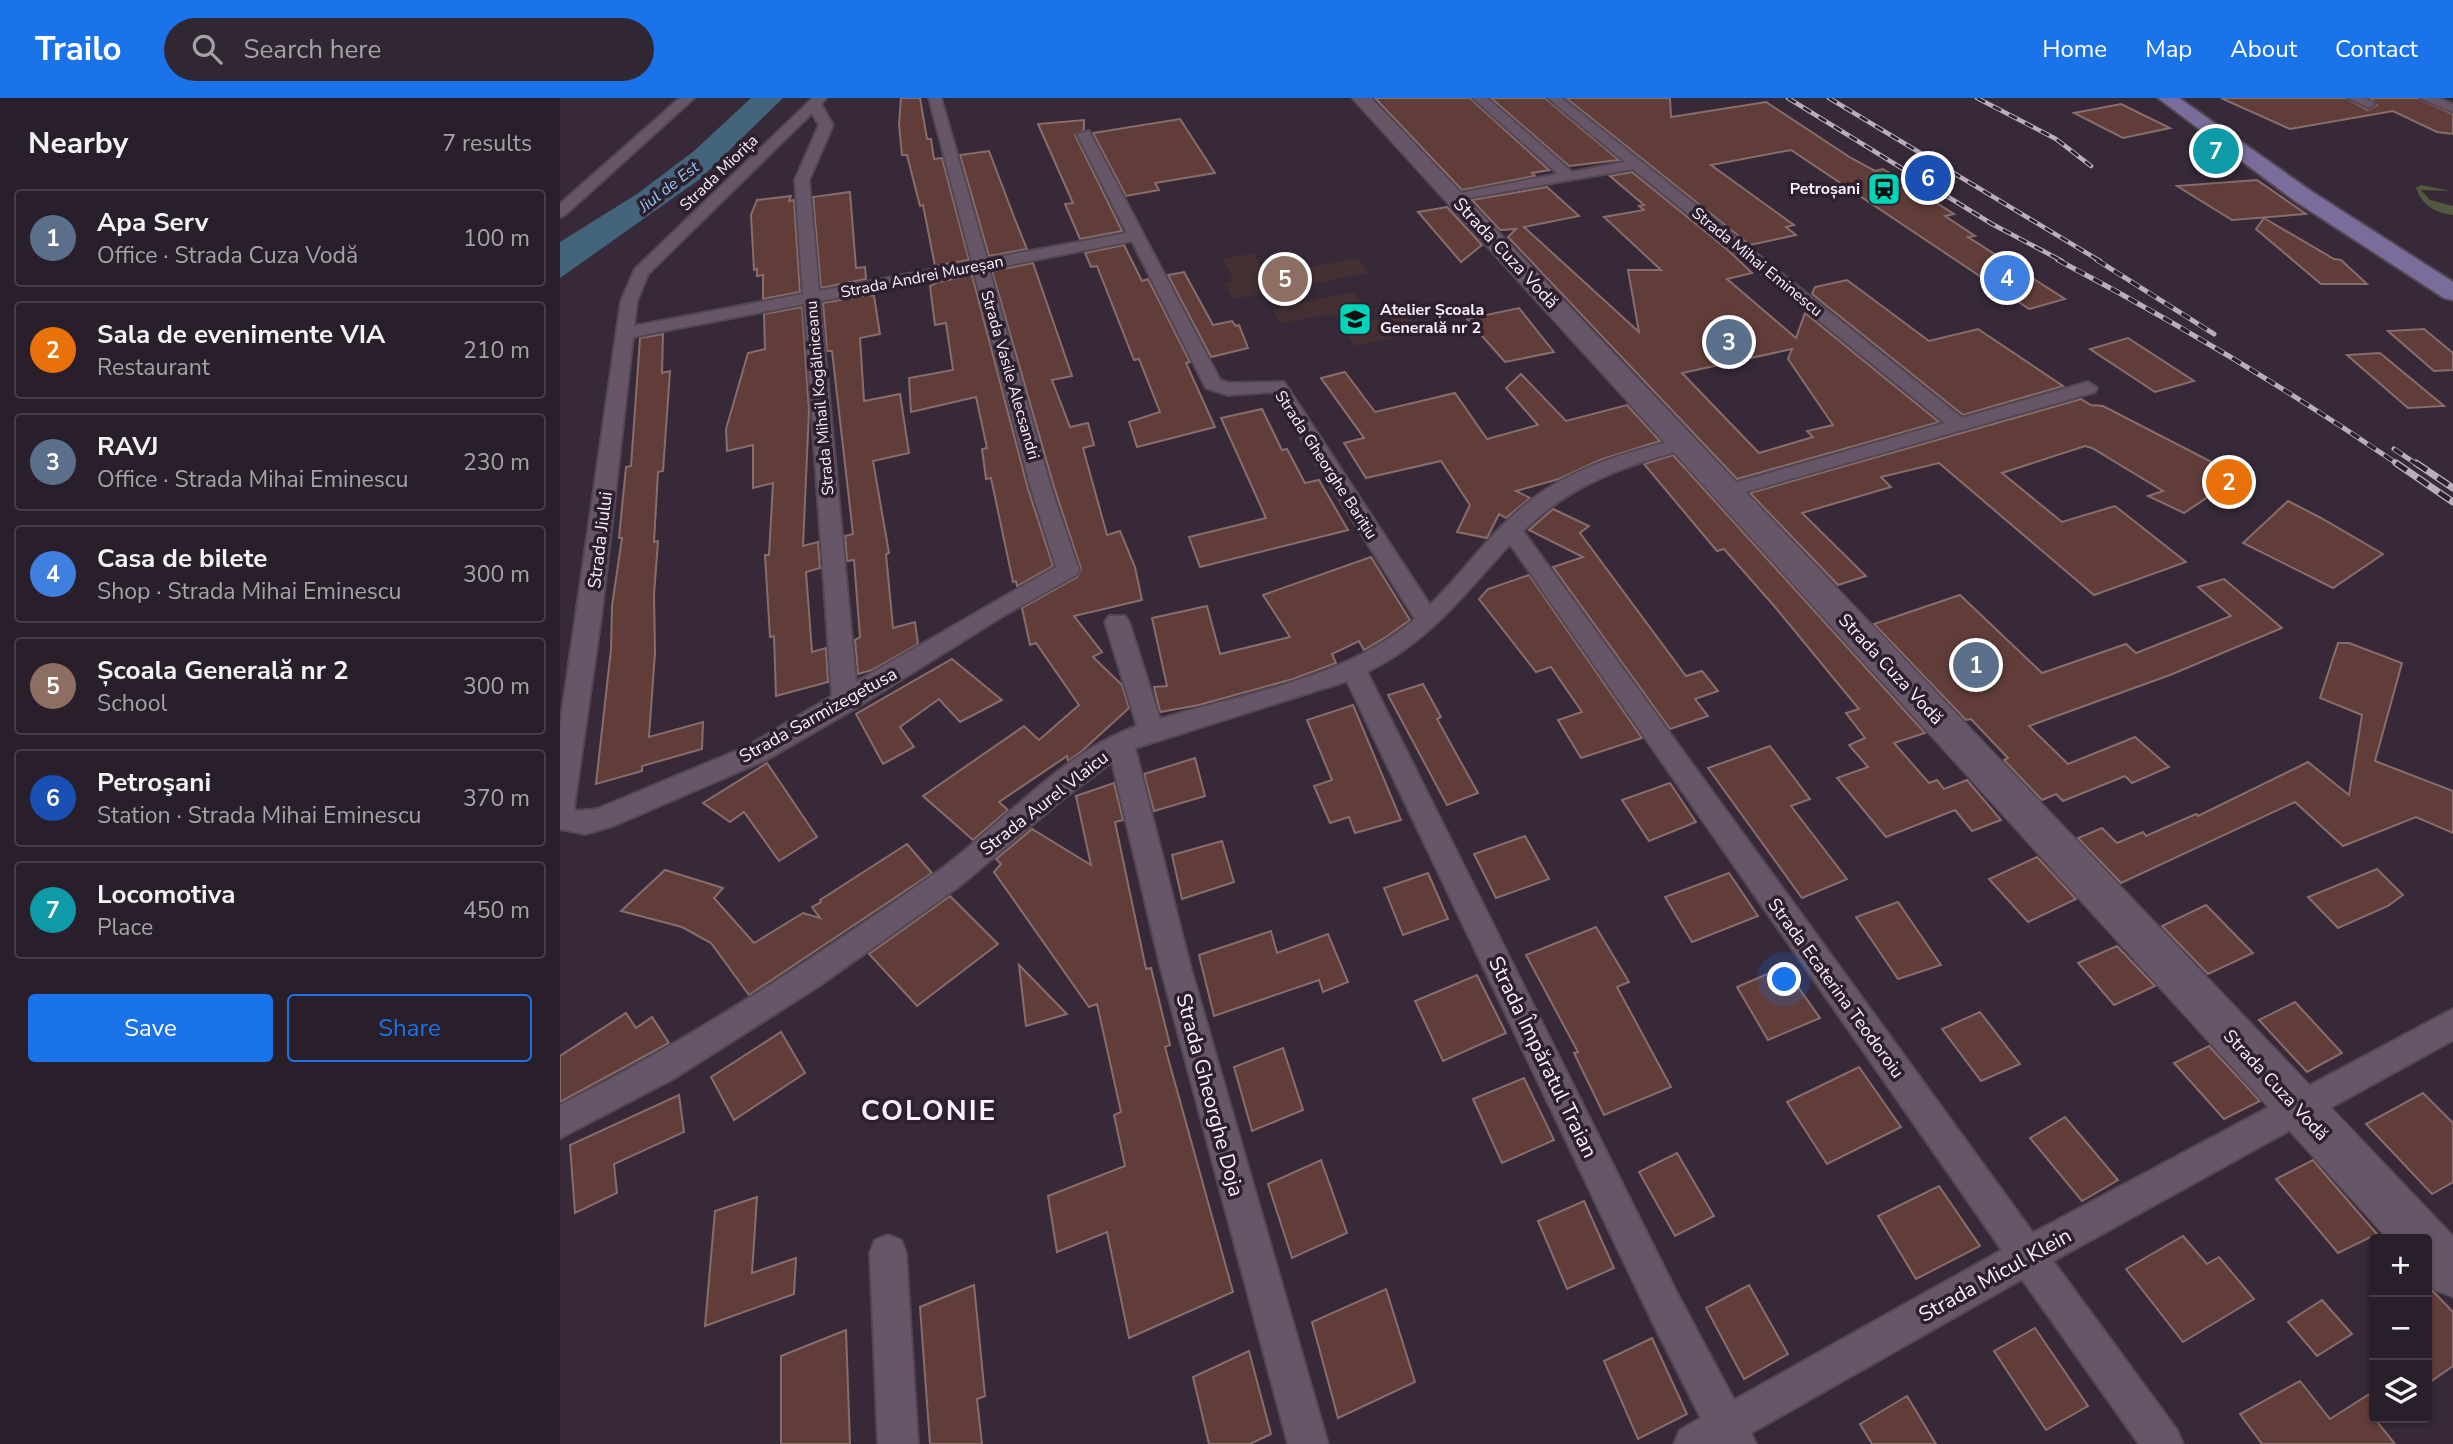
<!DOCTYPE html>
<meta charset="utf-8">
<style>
:root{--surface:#291f2a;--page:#312732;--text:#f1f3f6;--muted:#a5a2a8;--line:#453d47;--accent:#1a73e8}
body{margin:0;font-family:"Nunito Sans",sans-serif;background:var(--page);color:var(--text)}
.controls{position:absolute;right:21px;bottom:21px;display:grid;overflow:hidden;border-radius:7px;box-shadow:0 2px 5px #0004}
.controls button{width:63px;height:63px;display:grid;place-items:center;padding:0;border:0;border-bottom:2px solid var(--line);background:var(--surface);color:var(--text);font:35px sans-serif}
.you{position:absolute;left:1225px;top:882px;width:24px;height:24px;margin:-18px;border:5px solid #fff;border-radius:50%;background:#1a73e8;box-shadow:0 0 0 10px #1a73e833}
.badge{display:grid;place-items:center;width:46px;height:46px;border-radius:50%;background:var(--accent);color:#fff;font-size:23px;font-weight:700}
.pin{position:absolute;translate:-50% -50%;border:4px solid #fff;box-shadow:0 2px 7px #0006}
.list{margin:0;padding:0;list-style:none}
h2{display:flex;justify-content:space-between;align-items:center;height:91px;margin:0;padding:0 28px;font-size:30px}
h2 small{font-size:23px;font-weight:400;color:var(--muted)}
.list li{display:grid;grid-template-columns:46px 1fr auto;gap:21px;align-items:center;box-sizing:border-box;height:98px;margin:0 14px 14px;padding:0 14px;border:2px solid var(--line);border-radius:7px}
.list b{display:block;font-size:26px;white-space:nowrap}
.list p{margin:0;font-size:23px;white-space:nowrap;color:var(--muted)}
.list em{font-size:23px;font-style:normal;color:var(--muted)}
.actions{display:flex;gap:14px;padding:21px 28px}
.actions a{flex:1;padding:16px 0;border:2px solid var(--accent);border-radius:7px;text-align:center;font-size:24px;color:var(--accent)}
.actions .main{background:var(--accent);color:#fff}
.icon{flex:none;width:38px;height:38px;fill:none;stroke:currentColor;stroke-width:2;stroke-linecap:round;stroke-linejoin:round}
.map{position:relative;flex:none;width:1893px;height:1346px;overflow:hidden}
header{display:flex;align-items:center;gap:42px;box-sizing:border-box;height:98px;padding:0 35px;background:var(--accent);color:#fff}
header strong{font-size:33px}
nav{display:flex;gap:38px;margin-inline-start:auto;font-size:24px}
.search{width:490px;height:63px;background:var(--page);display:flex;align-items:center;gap:18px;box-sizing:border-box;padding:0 24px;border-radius:38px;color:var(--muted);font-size:26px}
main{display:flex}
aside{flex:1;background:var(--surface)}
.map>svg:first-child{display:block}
.education{fill:#443033}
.green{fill:#51593e}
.water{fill:#43647a}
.building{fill:#613d3a;stroke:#876d6b;stroke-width:2;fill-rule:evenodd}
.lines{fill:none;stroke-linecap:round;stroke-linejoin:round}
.minor-casing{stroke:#534754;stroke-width:4}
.secondary-casing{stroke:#534754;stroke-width:3}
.primary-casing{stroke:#534754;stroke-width:4}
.minor{fill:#665667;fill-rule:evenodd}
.secondary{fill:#665667;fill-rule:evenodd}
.primary{fill:#7a6d9b;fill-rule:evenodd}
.rail-far2-casing{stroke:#b9aeba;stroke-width:4.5}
.rail-far1-casing{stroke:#b9aeba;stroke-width:5}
.rail-casing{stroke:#b9aeba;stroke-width:7}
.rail-far2{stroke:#2d1f2e;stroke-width:2.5;stroke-dasharray:9;stroke-linecap:butt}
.rail-far1{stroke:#2d1f2e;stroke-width:3.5;stroke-dasharray:10;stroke-linecap:butt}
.rail{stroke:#2d1f2e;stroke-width:4.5;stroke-dasharray:13;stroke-linecap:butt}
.labels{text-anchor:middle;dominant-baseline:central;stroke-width:7;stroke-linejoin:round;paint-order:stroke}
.far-street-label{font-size:16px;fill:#faf1fb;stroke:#2d1f2e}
.far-water-label{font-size:16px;font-style:italic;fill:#8fcaf1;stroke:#2d1f2e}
.far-poi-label{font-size:16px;font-weight:bold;fill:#faf1fb;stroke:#2d1f2e;text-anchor:end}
.street-label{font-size:18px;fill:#faf1fb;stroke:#2d1f2e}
.near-street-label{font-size:21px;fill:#faf1fb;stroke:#2d1f2e}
.near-district-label{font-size:28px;font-weight:bold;letter-spacing:2px;fill:#faf1fb;stroke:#2d1f2e}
</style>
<header>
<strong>Trailo</strong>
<div class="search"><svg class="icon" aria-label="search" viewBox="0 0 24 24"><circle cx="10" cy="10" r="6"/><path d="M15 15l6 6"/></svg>Search here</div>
<nav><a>Home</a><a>Map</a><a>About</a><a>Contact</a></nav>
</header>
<main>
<aside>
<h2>Nearby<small>7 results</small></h2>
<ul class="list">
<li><span class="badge" style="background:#5c6f8a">1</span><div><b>Apa Serv</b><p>Office · Strada Cuza Vodă</p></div><em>100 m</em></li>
<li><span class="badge" style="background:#e8710a">2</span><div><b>Sala de evenimente VIA</b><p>Restaurant</p></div><em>210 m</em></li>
<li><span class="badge" style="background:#5c6f8a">3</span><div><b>RAVJ</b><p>Office · Strada Mihai Eminescu</p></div><em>230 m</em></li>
<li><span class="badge" style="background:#3f7fe0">4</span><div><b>Casa de bilete</b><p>Shop · Strada Mihai Eminescu</p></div><em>300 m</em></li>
<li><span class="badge" style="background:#8d6e63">5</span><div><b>Școala Generală nr 2</b><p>School</p></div><em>300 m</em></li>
<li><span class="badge" style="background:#1a4fb4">6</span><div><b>Petroşani</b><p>Station · Strada Mihai Eminescu</p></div><em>370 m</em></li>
<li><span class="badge" style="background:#0f9aa8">7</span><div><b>Locomotiva</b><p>Place</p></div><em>450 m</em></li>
</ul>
<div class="actions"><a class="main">Save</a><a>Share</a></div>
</aside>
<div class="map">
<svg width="1893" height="1346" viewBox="0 0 1893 1346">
<rect width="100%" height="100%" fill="#372938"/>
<g class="education">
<path d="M694,155L706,178L797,160L809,175L673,201L665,186L674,183L663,161Z"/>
<path d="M793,194L814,223L845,217L858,235L795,248L776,218L765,217L720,225L713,211Z"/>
</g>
<path class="green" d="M1861,87L1891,93L1861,92L1870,102L1893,108V117C1875,115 1862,107 1856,90Z"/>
<path class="water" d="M191,0H223L140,81L0,180V144L77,96L134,53Z"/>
<g class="building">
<path d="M341,0H360L367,41H371L374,61L382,60L409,162L375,168L363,107L360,108L347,57H342L339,26Z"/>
<path d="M815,0H910L989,72L972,75L975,78L902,92Z"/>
<path d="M931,0H985L1059,62L1009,68Z"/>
<path d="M1006,0H1110L1111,19L1206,4L1291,60L1315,73L1323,71L1394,116L1385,118L1415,138L1408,139L1505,201L1469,211L1231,52L1151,67L1234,127L1226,129L1236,137L1190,147Z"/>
<path d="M1661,0H1786L1808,12L1817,7L1810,0H1858L1893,16V36L1877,34L1833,13L1730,31Z"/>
<path d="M1561,6L1610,30L1563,40L1514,15Z"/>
<path d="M620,21L655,75L595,85L599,92L566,98L533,35Z"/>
<path d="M524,22V32L515,37L562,133L520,141L505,106L513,105L478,26Z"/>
<path d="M429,53L456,124L467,151L429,158L400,57Z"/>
<path d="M1072,74L1168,152L1192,175L1167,181L1236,240L1245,215L1379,324L1177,381L948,139L956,131L940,132L912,102L987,89L1019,118L964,129L1079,234L1068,172H1101L1044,119L1084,112L1079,108L1084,107L1050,78ZM1232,251L1228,261L1273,327L1247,333L1253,339L1199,355L1122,275Z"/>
<path d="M1697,82L1746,116L1672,122L1617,88Z"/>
<path d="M290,94L296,170L305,169L306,181L261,190L253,99Z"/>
<path d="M231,98L229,103L234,102L240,194L203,201V177L197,178V171L194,172L191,117L197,102Z"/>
<path d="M887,109L922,147L901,164L858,114Z"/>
<path d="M1704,120L1774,161L1781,162L1807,186H1761L1696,131Z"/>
<path d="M564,147L582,183L588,181L630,264L626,265L655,329L577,349L569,324L600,314L579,261L574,262L537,168L531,169L525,155Z"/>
<path d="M473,165L512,278L492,282L510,329L528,325L534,347L523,350L547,437L560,433L575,469L582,502L514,518L542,554L533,559L562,587L569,610L522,653L508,663L507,658L439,704L448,712L413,742L363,698L464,628L479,642L519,607L476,545L470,547L462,510L517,479L521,471L494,389L432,173Z"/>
<path d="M624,174L653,227L672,223L676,228L679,227L688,250L651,259L608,177Z"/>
<path d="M412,177L468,391L493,468L457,488L456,483L453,484L431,380L426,381L422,351L427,350L416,299L351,314L349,280L393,272L386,225L375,227L370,188L378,184Z"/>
<path d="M1287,182L1369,243L1418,231L1503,288L1403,317L1252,196L1255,189Z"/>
<path d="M308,197L314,198L320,236L300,240L304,303L340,296L349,355L313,363L329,455L326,456L333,530L355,524L358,546L312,572L298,576L295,542L300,539L294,462L287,463L285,438L293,436L272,253H267L263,205Z"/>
<path d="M242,209L249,312L243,448L258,444L260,470L246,474L252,554L266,550L268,584L216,598L214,538L210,539L205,457H209L213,385L193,390V347L167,353L166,331L188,255L205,251L204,216Z"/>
<path d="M959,210L994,254L945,264L907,221Z"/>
<path d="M1864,231L1893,255V272L1874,273L1828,233Z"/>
<path d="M103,236L102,275L110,273L103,373L98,374L94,444L98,443L94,497L95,554L89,639L143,624L142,651L82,668V673L36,686L51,551L52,508L62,440H59L62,409L66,369L71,368L80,240Z"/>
<path d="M1568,240L1634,283L1595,294L1530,251Z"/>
<path d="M1820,255L1884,308L1848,310L1787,257Z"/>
<path d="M785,274L815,314L895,295L927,341L978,327L946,290L961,276L1006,323L1067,307L1100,343L1040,362L999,381L956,393L970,400L946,420L939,416L927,440L897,434L910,407L881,363L806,380L784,345L804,340L761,280Z"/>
<path d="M1521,301L1531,307L1543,308L1679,378L1624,415L1588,398L1603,393L1532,350L1525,348L1442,375L1502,424L1555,408L1626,464L1534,497L1379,365L1321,379L1331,389L1242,415L1306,478L1278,487L1190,395Z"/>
<path d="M702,311L722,352L727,351L745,385L759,382L788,432L640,469L629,439L706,420L661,320Z"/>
<path d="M1113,357L1365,635L1334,645L1369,685L1377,682L1384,691L1407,682L1441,722L1412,733L1395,712L1326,739L1277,680L1308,669L1289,647L1305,640L1286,615L1299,611L1215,509L1164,451L1157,453L1084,366Z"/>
<path d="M1728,403L1761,420L1823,456L1773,490L1683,445Z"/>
<path d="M993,411L1029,428L1020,435L1126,578L1142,573L1158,593L1135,601L1148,618L1110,631L993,469L1023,459L969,432Z"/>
<path d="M811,459L850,522L826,539L804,552L799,543L772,556L776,565L733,581L639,607L600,614L594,589L607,588L592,520L647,508L660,556L730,539L703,497Z"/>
<path d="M969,477L1082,640L1021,660L998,622L1022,614L991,569L976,574L919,501L928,491Z"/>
<path d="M1664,481L1722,530L1610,577L1469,628L1508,666L1575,639L1609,669L1572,685L1565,678L1503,703L1496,696L1482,702L1444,662L1448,660L1411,621L1406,622L1314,526L1400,497L1482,575L1566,546L1576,555L1671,518L1638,489Z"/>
<path d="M1778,545H1789L1842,565L1815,663L1893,693V735L1856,719L1783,748L1735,704L1561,785L1518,740L1542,730L1557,745L1583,734L1586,738L1636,716L1638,718L1748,664L1789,697L1802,617L1760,600Z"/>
<path d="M392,561L442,602L400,624L379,601L340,629L354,649L323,666L296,616Z"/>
<path d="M863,586L881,619L877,621L918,695L887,707L828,597Z"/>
<path d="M793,607L841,722L795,735L789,719L770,725L754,688L772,682L747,622Z"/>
<path d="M1210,648L1250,701L1231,708L1287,781L1242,800L1148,670Z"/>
<path d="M635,660L645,698L594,713L584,676Z"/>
<path d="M207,665L257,739L219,763L184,714L170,724L143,705Z"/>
<path d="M554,685L563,722L555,724L586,871L591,870L610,947L605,949L673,1194L569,1240L547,1134L497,1154L488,1098L565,1068L554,1017L561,1014L537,906L529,909L434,774L441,766L436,761L472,731L531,767L516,698Z"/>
<path d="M1110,685L1136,724L1089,743L1062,702Z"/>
<path d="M965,738L989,781L936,800L914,756Z"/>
<path d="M662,743L674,784L622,801L612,757Z"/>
<path d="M347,746L372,775L189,897L151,845L122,829L61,813L105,772L163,790L154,800L194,845L243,815L260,820L252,809L261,804L260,802Z"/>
<path d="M1477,759L1516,801L1468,824L1429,781Z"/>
<path d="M1817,771L1843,797L1828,808L1778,830L1748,799Z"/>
<path d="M868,775L888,821L843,837L824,790Z"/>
<path d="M1169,775L1198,818L1132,844L1105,799Z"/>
<path d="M390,798L438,846L357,908L309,856Z"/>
<path d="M1338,804L1381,867L1338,881L1296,819Z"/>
<path d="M1646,807L1693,855L1648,876L1602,828Z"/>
<path d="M1036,829L1069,884L1057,889L1111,989L1044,1017L1014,955L1018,954L966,857Z"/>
<path d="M711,833L717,855L768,836L788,884L763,894L759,882L654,918L639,857Z"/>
<path d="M1557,848L1595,888L1554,907L1518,865Z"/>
<path d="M459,867L507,916L466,928Z"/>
<path d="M1224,869L1260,920L1208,942L1177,889Z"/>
<path d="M917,877L946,935L883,963L855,903Z"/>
<path d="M1735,904L1782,955L1747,974L1699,922Z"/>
<path d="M1420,914L1460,966L1421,983L1382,931Z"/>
<path d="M66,915L76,930L92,919L109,945L0,1004V958Z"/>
<path d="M221,934L245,975L174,1022L151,979Z"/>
<path d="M1649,948L1700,1003L1664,1021L1614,965Z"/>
<path d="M723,950L743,1012L692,1033L674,969Z"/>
<path d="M1299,969L1341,1029L1267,1066L1227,1004Z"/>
<path d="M964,980L994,1042L942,1065L913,1001Z"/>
<path d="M1863,995L1893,1025V1084L1872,1096L1806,1026Z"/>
<path d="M119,997L124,1034L54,1066L57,1095L15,1115L10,1047Z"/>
<path d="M1505,1019L1558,1082L1522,1103L1470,1040Z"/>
<path d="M1117,1055L1154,1118L1115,1138L1079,1074Z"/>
<path d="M761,1062L787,1135L732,1160L708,1086Z"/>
<path d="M1753,1062L1757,1067L1817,1136L1778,1155L1716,1081Z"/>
<path d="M1379,1088L1420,1148L1356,1181L1318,1118Z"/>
<path d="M197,1099L192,1175L236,1160L234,1196L145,1228L155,1113Z"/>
<path d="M1024,1103L1054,1170L1007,1191L978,1123Z"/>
<path d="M1623,1138L1647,1166L1659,1159L1694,1201L1623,1244L1566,1171Z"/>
<path d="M414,1187L425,1298L417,1301L422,1346H370L360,1209Z"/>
<path d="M1189,1187L1228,1256L1184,1281L1146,1210Z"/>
<path d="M1867,1187L1893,1214V1268L1867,1286Z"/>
<path d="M826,1191L855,1284L778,1320L752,1224Z"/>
<path d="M1762,1202L1792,1236L1757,1258L1728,1224Z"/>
<path d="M1475,1230L1528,1308L1486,1332L1434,1253Z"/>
<path d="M286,1232L290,1346H221V1258Z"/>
<path d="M1092,1240L1127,1316L1078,1341L1044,1263Z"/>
<path d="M689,1253L711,1336L690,1346H649L633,1279Z"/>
<path d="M1740,1283L1770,1321L1814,1293V1320L1835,1346H1702L1680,1316Z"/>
<path d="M1347,1298L1376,1346H1312L1300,1326Z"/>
</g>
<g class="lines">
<defs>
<g id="minor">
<path d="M120,0H134L5,117L0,119V106Z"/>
<path d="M253,0H266L261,6L273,27L249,82L259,193L412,164L369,0H381L427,161L567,135L517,36L529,33L660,282L669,285L724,284L870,507C903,475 930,435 966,406C1012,369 1068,354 1124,340L1131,342L1134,346L1131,350C1067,366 1011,386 963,433L1473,1135L1893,911V942L1493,1163L1617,1332L1623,1346H1579L1462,1181L1191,1335L1196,1346H1114L1120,1332L1141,1320L1092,1223L787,583L575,650L631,871L768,1346H728L601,871L552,664L503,701L401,787L259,888L113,981L0,1040V1007C133,940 259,858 380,772C444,725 500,656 577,628L545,524L549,518H565L569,524L600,621C686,595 785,581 855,521L712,294L668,297L646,290L572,143L429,171L491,390L519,472L516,477L443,518L294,611L206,662L53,728L25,736L0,731V628L61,203L75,171ZM252,15L259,27L235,82L243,196L74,228L77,203L88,176ZM414,174L471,390L496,469L296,584L260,203ZM244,206L272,598L188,648L37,711L16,713L14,709L41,520L73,239ZM950,446L1442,1152L1174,1302L1118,1197L807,574C871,542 903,497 950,446Z"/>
<path d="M913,0H927L1012,74L1065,64L988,0H1002L1402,320L1528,284L1537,290L1535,294L1174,397H1160L1157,393L1160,389L1385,325L1073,71L890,103V97L895,96L998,76Z"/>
<path d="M1788,0H1805L1815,6L1809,10Z"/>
<path d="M1860,0H1878L1893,6V14Z"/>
<path d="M328,1137L341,1142L346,1155L358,1346H318L310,1155L315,1142Z"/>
</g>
<path id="secondary" d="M792,0H811L1893,1138V1199L1875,1192L1867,1183V1141H1828Z"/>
<path id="primary" d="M1598,0H1619L1751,93L1893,184V202L1884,200L1735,103Z"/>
</defs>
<use href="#minor" class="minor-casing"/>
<use href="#secondary" class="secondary-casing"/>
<use href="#primary" class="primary-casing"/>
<use href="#minor" class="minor"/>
<use href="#secondary" class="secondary"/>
<use href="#primary" class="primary"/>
<defs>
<g id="rail-far2">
<path d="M1228,0L1432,126L1502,163"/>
<path d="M1269,0L1540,163"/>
<path d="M1417,0L1496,41L1531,68"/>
</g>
<g id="rail-far1">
<path d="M1498,162C1616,224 1729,292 1839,367"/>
<path d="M1537,162L1654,236"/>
<path d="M1834,351L1858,367"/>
</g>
<g id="rail">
<path d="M1836,365L1893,404"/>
<path d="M1856,365L1893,390"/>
</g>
</defs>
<use href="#rail-far2" class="rail-far2-casing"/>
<use href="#rail-far1" class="rail-far1-casing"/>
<use href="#rail" class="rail-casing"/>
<use href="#rail-far2" class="rail-far2"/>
<use href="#rail-far1" class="rail-far1"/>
<use href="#rail" class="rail"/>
</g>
<defs>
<symbol id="station-square" viewBox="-11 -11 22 22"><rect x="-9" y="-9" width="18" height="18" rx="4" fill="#00d5b7" stroke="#2d1f2e"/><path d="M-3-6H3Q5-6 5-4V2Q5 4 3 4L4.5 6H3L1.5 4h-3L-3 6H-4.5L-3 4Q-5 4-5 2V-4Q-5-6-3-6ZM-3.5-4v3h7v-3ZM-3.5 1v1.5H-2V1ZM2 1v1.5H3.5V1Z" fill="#111"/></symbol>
<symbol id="school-square" viewBox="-11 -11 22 22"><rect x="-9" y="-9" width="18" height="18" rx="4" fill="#00d5b7" stroke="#2d1f2e"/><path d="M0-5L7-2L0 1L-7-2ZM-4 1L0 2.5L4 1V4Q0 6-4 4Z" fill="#111"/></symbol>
</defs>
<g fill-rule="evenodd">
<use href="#station-square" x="1305" y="72" width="38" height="38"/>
<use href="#school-square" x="776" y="202" width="38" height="38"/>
</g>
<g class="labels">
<g class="far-street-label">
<text transform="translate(159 75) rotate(-44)">Strada Miorița</text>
<text transform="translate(1197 164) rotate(39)">Strada Mihai Eminescu</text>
<text transform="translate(362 179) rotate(-11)">Strada Andrei Mureșan</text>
<text transform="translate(450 277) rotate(74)">Strada Vasile Alecsandri</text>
<text transform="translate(260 300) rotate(-95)">Strada Mihail Kogălniceanu</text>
<text transform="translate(766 367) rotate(57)">Strada Gheorghe Barițiu</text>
</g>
<g class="far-water-label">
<text transform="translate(109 89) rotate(-38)">Jiul de Est</text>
</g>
<g class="far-poi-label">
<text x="1300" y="91">Petroșani</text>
<text x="820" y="212" text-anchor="start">Atelier Școala<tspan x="820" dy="18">Generală nr 2</tspan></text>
</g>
<g class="street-label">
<text transform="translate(946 155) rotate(47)">Strada Cuza Vodă</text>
<text transform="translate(40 442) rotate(-83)">Strada Jiului</text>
<text transform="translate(1331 571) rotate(47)">Strada Cuza Vodă</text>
<text transform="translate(258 617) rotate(-29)">Strada Sarmizegetusa</text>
<text transform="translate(484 705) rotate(-38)">Strada Aurel Vlaicu</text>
<text transform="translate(1276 890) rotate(54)">Strada Ecaterina Teodoroiu</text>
<text transform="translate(1716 987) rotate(47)">Strada Cuza Vodă</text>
</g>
<g class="near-street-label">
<text transform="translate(983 959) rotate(64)">Strada Împăratul Traian</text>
<text transform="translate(650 997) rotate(75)">Strada Gheorghe Doja</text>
<text transform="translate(1435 1177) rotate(-29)">Strada Micul Klein</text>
</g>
<g class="near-district-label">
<text x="369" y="1013">COLONIE</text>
</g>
</g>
</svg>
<div class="controls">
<button>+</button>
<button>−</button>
<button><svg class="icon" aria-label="layers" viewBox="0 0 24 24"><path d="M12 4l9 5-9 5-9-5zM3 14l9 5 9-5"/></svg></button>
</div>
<div class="you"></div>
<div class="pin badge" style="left:1416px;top:567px;background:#5c6f8a">1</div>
<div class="pin badge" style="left:1669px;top:384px;background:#e8710a">2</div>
<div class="pin badge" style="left:1169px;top:244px;background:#5c6f8a">3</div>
<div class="pin badge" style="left:1447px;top:180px;background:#3f7fe0">4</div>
<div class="pin badge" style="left:725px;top:181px;background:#8d6e63">5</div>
<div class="pin badge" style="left:1368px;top:80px;background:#1a4fb4">6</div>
<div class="pin badge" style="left:1656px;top:53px;background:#0f9aa8">7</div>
</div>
</main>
